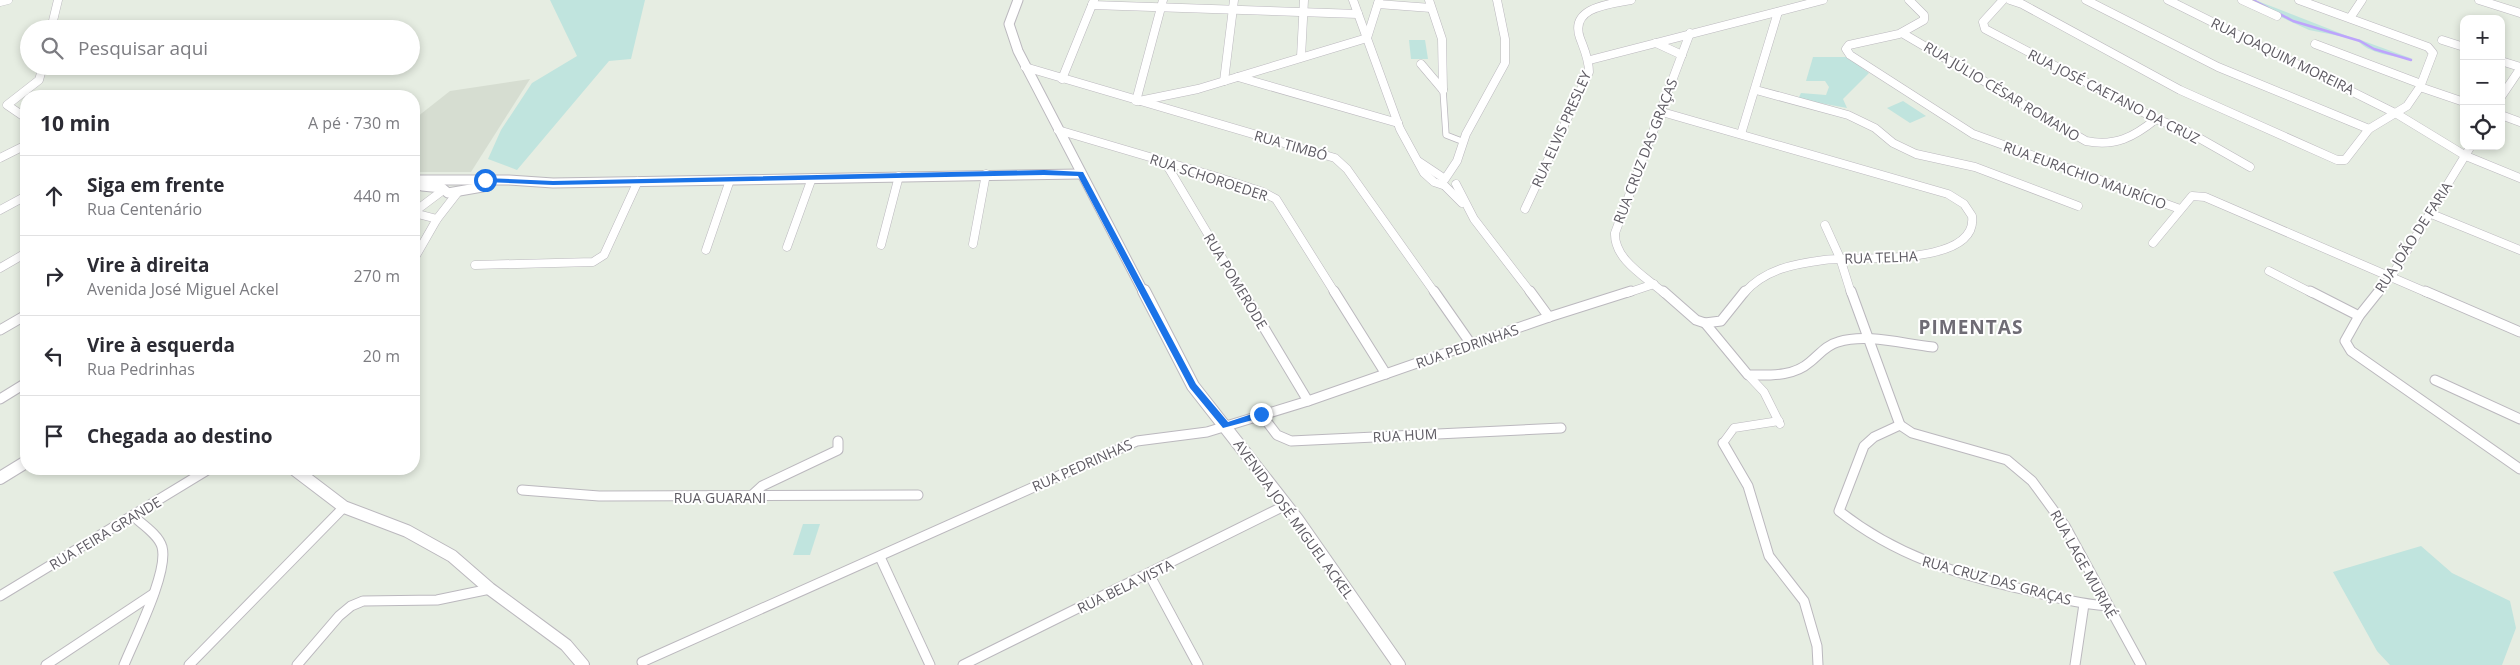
<!DOCTYPE html>
<html lang="pt">
<meta charset="utf-8">
<style>
:root{--surface:#fff;--page:#f2f2f3;--text:#2b2b33;--muted:#7c7c81;--line:#e1e1e2}
body{margin:0;font-family:"Open Sans",sans-serif;background:var(--page);color:var(--text)}
.controls{position:absolute;right:15px;top:15px;display:grid;overflow:hidden;border-radius:10px;box-shadow:0 2px 8px #0003}
.controls button{width:45px;height:45px;display:grid;place-items:center;padding:0;border:0;border-bottom:1px solid var(--line);background:var(--surface);color:var(--text);font:25px sans-serif}
.stop{position:absolute;width:15px;height:15px;margin:-11px;border:4px solid #1a73e8;border-radius:50%;background:#fff}
.stop.end{background:#1a73e8;border-color:#fff;box-shadow:0 1px 5px #0008}
.list{margin:0;padding:0;list-style:none}
h2{display:flex;justify-content:space-between;align-items:center;height:65px;margin:0;padding:0 20px;font-size:21px}
h2 small{font-size:16px;font-weight:400;color:var(--muted)}
.list li{display:grid;grid-template-columns:32px 1fr auto;gap:15px;align-items:center;box-sizing:border-box;height:80px;padding:0 20px;border-top:1px solid var(--line)}
.list b{display:block;font-size:19px;white-space:nowrap}
.list p{margin:0;font-size:16px;white-space:nowrap;color:var(--muted)}
.list em{font-size:16px;font-style:normal;color:var(--muted)}
.icon{flex:none;width:28px;height:28px;fill:none;stroke:currentColor;stroke-width:2;stroke-linecap:round;stroke-linejoin:round}
.map{position:relative;flex:none;width:2520px;height:665px;overflow:hidden}
.search{position:absolute;background:var(--surface);box-shadow:0 2px 8px #0003;left:20px;top:20px;width:400px;height:55px;display:flex;align-items:center;gap:12px;box-sizing:border-box;padding:0 18px;border-radius:28px;color:var(--muted);font-size:19px}
.panel{position:absolute;background:var(--surface);box-shadow:0 2px 8px #0003;left:20px;top:90px;width:400px;height:385px;border-radius:20px}
.map>svg:first-child{display:block}
.education{fill:#d6ddd1}
.green{fill:#c0e4de}
.lines{fill:none;stroke-linecap:round;stroke-linejoin:round}
.stream{stroke:#bda4fc;stroke-width:2.5}
.pedestrian-far1-casing{stroke:#bbb8be;stroke-width:7}
.pedestrian-casing{stroke:#bbb8be;stroke-width:9}
.minor-far1-casing{stroke:#bbb8be;stroke-width:9}
.minor-casing{stroke:#bbb8be;stroke-width:11}
.tertiary-far1-casing{stroke:#bbb8be;stroke-width:11}
.tertiary-casing{stroke:#bbb8be;stroke-width:14}
.pedestrian-far1{stroke:#fff;stroke-width:5.5}
.pedestrian{stroke:#fff;stroke-width:8}
.minor-far1{stroke:#fff;stroke-width:8}
.minor{stroke:#fff;stroke-width:9}
.tertiary-far1{stroke:#fff;stroke-width:9}
.tertiary{stroke:#fff;stroke-width:12}
.route{fill:#1a73e8}
.labels{text-anchor:middle;dominant-baseline:central;stroke-width:4;stroke-linejoin:round;paint-order:stroke}
.street-label{font-size:14px;fill:#5e5b63;stroke:#fff}
.district-label{font-size:19px;font-weight:bold;letter-spacing:1px;fill:#6f6c75;stroke:#fff}
</style>
<div class="map">
<svg width="2520" height="665" viewBox="0 0 2520 665">
<rect width="100%" height="100%" fill="#e6ede2"/>
<path class="education" d="M530,79L471,172H414V126L417,117L450,91Z"/>
<g class="green">
<path d="M550,0H645L631,59L609,61L517,170L488,159L501,130L532,83L577,56Z"/>
<path d="M2244,0H2255L2355,39L2309,30Z"/>
<path d="M2356,39H2358L2413,59C2395,56 2369,55 2356,39Z"/>
<path d="M1409,40H1425L1428,59H1411Z"/>
<path d="M1813,57H1847L1869,73L1843,99L1847,108L1798,99L1801,93L1826,95L1829,87L1825,81H1806Z"/>
<path d="M1903,101L1926,116L1910,123L1887,108Z"/>
<path d="M803,524H820L810,555H793Z"/>
<path d="M2421,546L2452,573L2510,601L2516,628L2502,665H2390L2377,651L2333,572Z"/>
</g>
<g class="lines">
<g class="stream">
<path d="M2253,0L2268,8"/>
<path d="M2278,13L2293,21L2360,41L2374,49L2411,60"/>
</g>
<defs>
<path id="pedestrian-far1" d="M1443,90L1446,135L1464,142"/>
<g id="pedestrian">
<path d="M1748,375L1764,392L1780,424"/>
<path d="M1723,443L1734,428L1779,421"/>
</g>
<g id="minor-far1">
<path d="M1353,0L1400,129L1424,173L1434,182L1443,185"/>
<path d="M1429,0L1442,39L1443,90"/>
<path d="M1909,0L1924,15V20L1899,34L1849,45L1846,49L1850,55L1973,134L2180,209"/>
<path d="M2003,0L1983,22L1985,29L2156,119L2185,130L2250,167"/>
<path d="M2010,0L2022,4L2180,90L2337,160H2345L2369,129L2407,106L2420,87L2433,53L2428,47L2299,0"/>
<path d="M2086,0L2218,67L2369,129"/>
<path d="M2168,0L2397,114L2466,156L2520,178"/>
<path d="M2242,0L2277,16"/>
<path d="M2479,0L2520,13"/>
<path d="M0,2L8,0"/>
<path d="M1378,4L1431,8"/>
<path d="M1092,5L1358,14"/>
<path d="M2350,18L2362,0"/>
<path d="M51,29L58,0"/>
<path d="M1902,33L2086,141C2115,147 2134,137 2156,119"/>
<path d="M2442,40L2464,47"/>
<path d="M1656,43L1682,55"/>
<path d="M2315,44L2421,84"/>
<path d="M1301,57L1304,0"/>
<path d="M1590,60L1823,0"/>
<path d="M2501,61L2520,67"/>
<path d="M1421,64L1443,90"/>
<path d="M1025,67L1335,158L1347,169L1435,293"/>
<path d="M1238,77L1398,123"/>
<path d="M1062,79L1094,0"/>
<path d="M1224,81L1234,0"/>
<path d="M2420,87L2464,102"/>
<path d="M1756,90L1848,115L1875,128L1893,143L1916,154L1975,167L2078,206"/>
<path d="M2501,97L2520,69"/>
<path d="M1136,101L1163,0"/>
<path d="M1139,101L1198,89L1367,38L1379,0"/>
<path d="M1662,112L1948,194L1964,204L1972,216C1979,268 1854,256 1824,260C1794,264 1765,269 1744,293"/>
<path d="M2501,115L2520,122"/>
<path d="M26,118L7,105L39,80L43,66"/>
<path d="M1058,130L1214,176L1263,192L1276,199L1335,293"/>
<path d="M1741,134L1778,12"/>
<path d="M0,158L26,145"/>
<path d="M1418,161L1445,179L1457,161L1466,134L1505,63V39L1497,0"/>
<path d="M1165,162L1243,293"/>
<path d="M1456,184L1474,219L1531,293"/>
<path d="M1445,186L1462,203"/>
<path d="M1525,209L1589,72C1589,59 1584,49 1580,38C1569,7 1610,4 1631,0"/>
<path d="M0,210L26,196"/>
<path d="M414,212L442,191"/>
<path d="M414,213L437,219"/>
<path d="M2429,213L2520,250"/>
<path d="M1825,225L1840,258L1851,293"/>
<path d="M2153,243L2192,196L2205,197L2428,293"/>
<path d="M973,244L986,174"/>
<path d="M881,245L899,176"/>
<path d="M787,247L812,178"/>
<path d="M706,250L730,180"/>
<path d="M414,259L437,219L458,192"/>
<path d="M475,265L593,262L604,255L638,181"/>
<path d="M0,268L26,253"/>
<path d="M2269,271L2312,293"/>
<path d="M1627,293L1654,284"/>
<path d="M1664,293C1646,277 1614,260 1615,233L1690,33"/>
<path d="M2378,293L2391,277L2471,146"/>
</g>
<g id="minor">
<path d="M1242,291L1308,401"/>
<path d="M1334,291L1386,374"/>
<path d="M1434,291L1471,344"/>
<path d="M1530,291L1549,317"/>
<path d="M1663,291L1696,320L1705,323L1721,321L1745,291"/>
<path d="M1851,291L1900,425"/>
<path d="M2310,291L2359,316"/>
<path d="M2379,291L2359,316L2345,341L2351,351L2520,469"/>
<path d="M2425,291L2520,332"/>
<path d="M1705,323L1748,375C1770,375 1793,377 1810,362C1819,355 1826,345 1838,342C1867,333 1903,344 1933,347"/>
<path d="M0,330L26,315"/>
<path d="M2435,380L2520,419"/>
<path d="M0,399L26,383"/>
<path d="M1261,414L1277,435L1291,441L1561,428"/>
<path d="M1900,425L1874,437L1864,446L1839,511C1896,556 1956,574 2026,590C2053,597 2080,604 2108,606"/>
<path d="M1900,425L1912,433L2007,460L2032,481L2065,526L2141,665"/>
<path d="M1723,443L1748,486L1769,556L1804,601L1817,646L1818,665"/>
<path d="M522,490L599,496L918,495"/>
<path d="M750,497L762,486L838,450V441"/>
<path d="M880,557L930,665"/>
<path d="M1149,574L1198,665"/>
<path d="M0,596L209,469"/>
<path d="M642,662L1137,441L1207,432L1308,401L1549,317L1631,291"/>
<path d="M46,665L153,594"/>
<path d="M124,665C134,640 169,572 162,547C159,535 142,524 133,516"/>
<path d="M189,665L344,507"/>
<path d="M297,665L339,616L351,606L363,601L437,600L490,589"/>
<path d="M963,665L1286,505"/>
<path d="M2075,665L2084,604"/>
</g>
<g id="tertiary-far1">
<path d="M1018,0L1009,24L1018,51L1144,293"/>
<path d="M414,180H509L553,183L1080,174"/>
<path d="M422,186L442,188L448,193L488,186"/>
</g>
<g id="tertiary">
<path d="M1144,291L1193,386L1297,519L1399,665"/>
<path d="M294,469L344,507L407,531L452,556L490,589L566,645L583,665"/>
<path d="M0,478L26,462"/>
</g>
</defs>
<use href="#pedestrian-far1" class="pedestrian-far1-casing"/>
<use href="#pedestrian" class="pedestrian-casing"/>
<use href="#minor-far1" class="minor-far1-casing"/>
<use href="#minor" class="minor-casing"/>
<use href="#tertiary-far1" class="tertiary-far1-casing"/>
<use href="#tertiary" class="tertiary-casing"/>
<use href="#pedestrian-far1" class="pedestrian-far1"/>
<use href="#pedestrian" class="pedestrian"/>
<use href="#minor-far1" class="minor-far1"/>
<use href="#minor" class="minor"/>
<use href="#tertiary-far1" class="tertiary-far1"/>
<use href="#tertiary" class="tertiary"/>
</g>
<path class="route" d="M1044,170L1083,172L1196,384L1228,422L1261,411L1264,412V417L1223,428L1190,388L1078,176L1044,175L553,185L485,182L481,180L485,178L553,181Z"/>
<g class="labels">
<g class="street-label">
<text transform="translate(2283 56) rotate(26)">RUA JOAQUIM MOREIRA</text>
<text transform="translate(2002 91) rotate(31)">RUA JÚLIO CÉSAR ROMANO</text>
<text transform="translate(2114 96) rotate(27)">RUA JOSÉ CAETANO DA CRUZ</text>
<text transform="translate(1561 129) rotate(-66)">RUA ELVIS PRESLEY</text>
<text transform="translate(1291 145) rotate(16)">RUA TIMBÓ</text>
<text transform="translate(1645 151) rotate(-69)">RUA CRUZ DAS GRAÇAS</text>
<text transform="translate(2085 175) rotate(20)">RUA EURACHIO MAURÍCIO</text>
<text transform="translate(1209 177) rotate(18)">RUA SCHOROEDER</text>
<text transform="translate(2413 237) rotate(-57)">RUA JOÃO DE FARIA</text>
<text transform="translate(1881 257) rotate(-2)">RUA TELHA</text>
<text transform="translate(1236 281) rotate(59)">RUA POMERODE</text>
<text transform="translate(1467 346) rotate(-19)">RUA PEDRINHAS</text>
<text transform="translate(1405 435) rotate(-3)">RUA HUM</text>
<text transform="translate(1082 465) rotate(-24)">RUA PEDRINHAS</text>
<text x="720" y="497">RUA GUARANI</text>
<text transform="translate(1294 519) rotate(54)">AVENIDA JOSÉ MIGUEL ACKEL</text>
<text transform="translate(105 533) rotate(-31)">RUA FEIRA GRANDE</text>
<text transform="translate(2084 564) rotate(61)">RUA LAGE MURIAÉ</text>
<text transform="translate(1997 580) rotate(15)">RUA CRUZ DAS GRAÇAS</text>
<text transform="translate(1125 586) rotate(-26)">RUA BELA VISTA</text>
</g>
<g class="district-label">
<text x="1971" y="327">PIMENTAS</text>
</g>
</g>
</svg>
<div class="controls">
<button>+</button>
<button>−</button>
<button><svg class="icon" aria-label="locate" viewBox="0 0 24 24"><circle cx="12" cy="12" r="6"/><path d="M12 2v4M12 18v4M2 12h4M18 12h4"/></svg></button>
</div>
<div class="stop" style="left:485px;top:180px"></div>
<div class="stop end" style="left:1261px;top:414px"></div>
<div class="search"><svg class="icon" aria-label="search" viewBox="0 0 24 24"><circle cx="10" cy="10" r="6"/><path d="M15 15l6 6"/></svg>Pesquisar aqui</div>
<section class="panel">
<h2>10 min<small>A pé · 730 m</small></h2>
<ul class="list">
<li><svg class="icon" aria-label="ahead" viewBox="0 0 24 24"><path d="M12 20V5M6 11l6-6 6 6"/></svg><div><b>Siga em frente</b><p>Rua Centenário</p></div><em>440 m</em></li>
<li><svg class="icon" aria-label="right" viewBox="0 0 24 24"><path d="M7 20v-9h11M14 6l5 5-5 5"/></svg><div><b>Vire à direita</b><p>Avenida José Miguel Ackel</p></div><em>270 m</em></li>
<li><svg class="icon" aria-label="left" viewBox="0 0 24 24"><path d="M17 20v-9H6M10 6l-5 5 5 5"/></svg><div><b>Vire à esquerda</b><p>Rua Pedrinhas</p></div><em>20 m</em></li>
<li><svg class="icon" aria-label="arrive" viewBox="0 0 24 24"><path d="M6 21V4h12l-3 4 3 4H6"/></svg><div><b>Chegada ao destino</b></div></li>
</ul>
</section>
</div>
